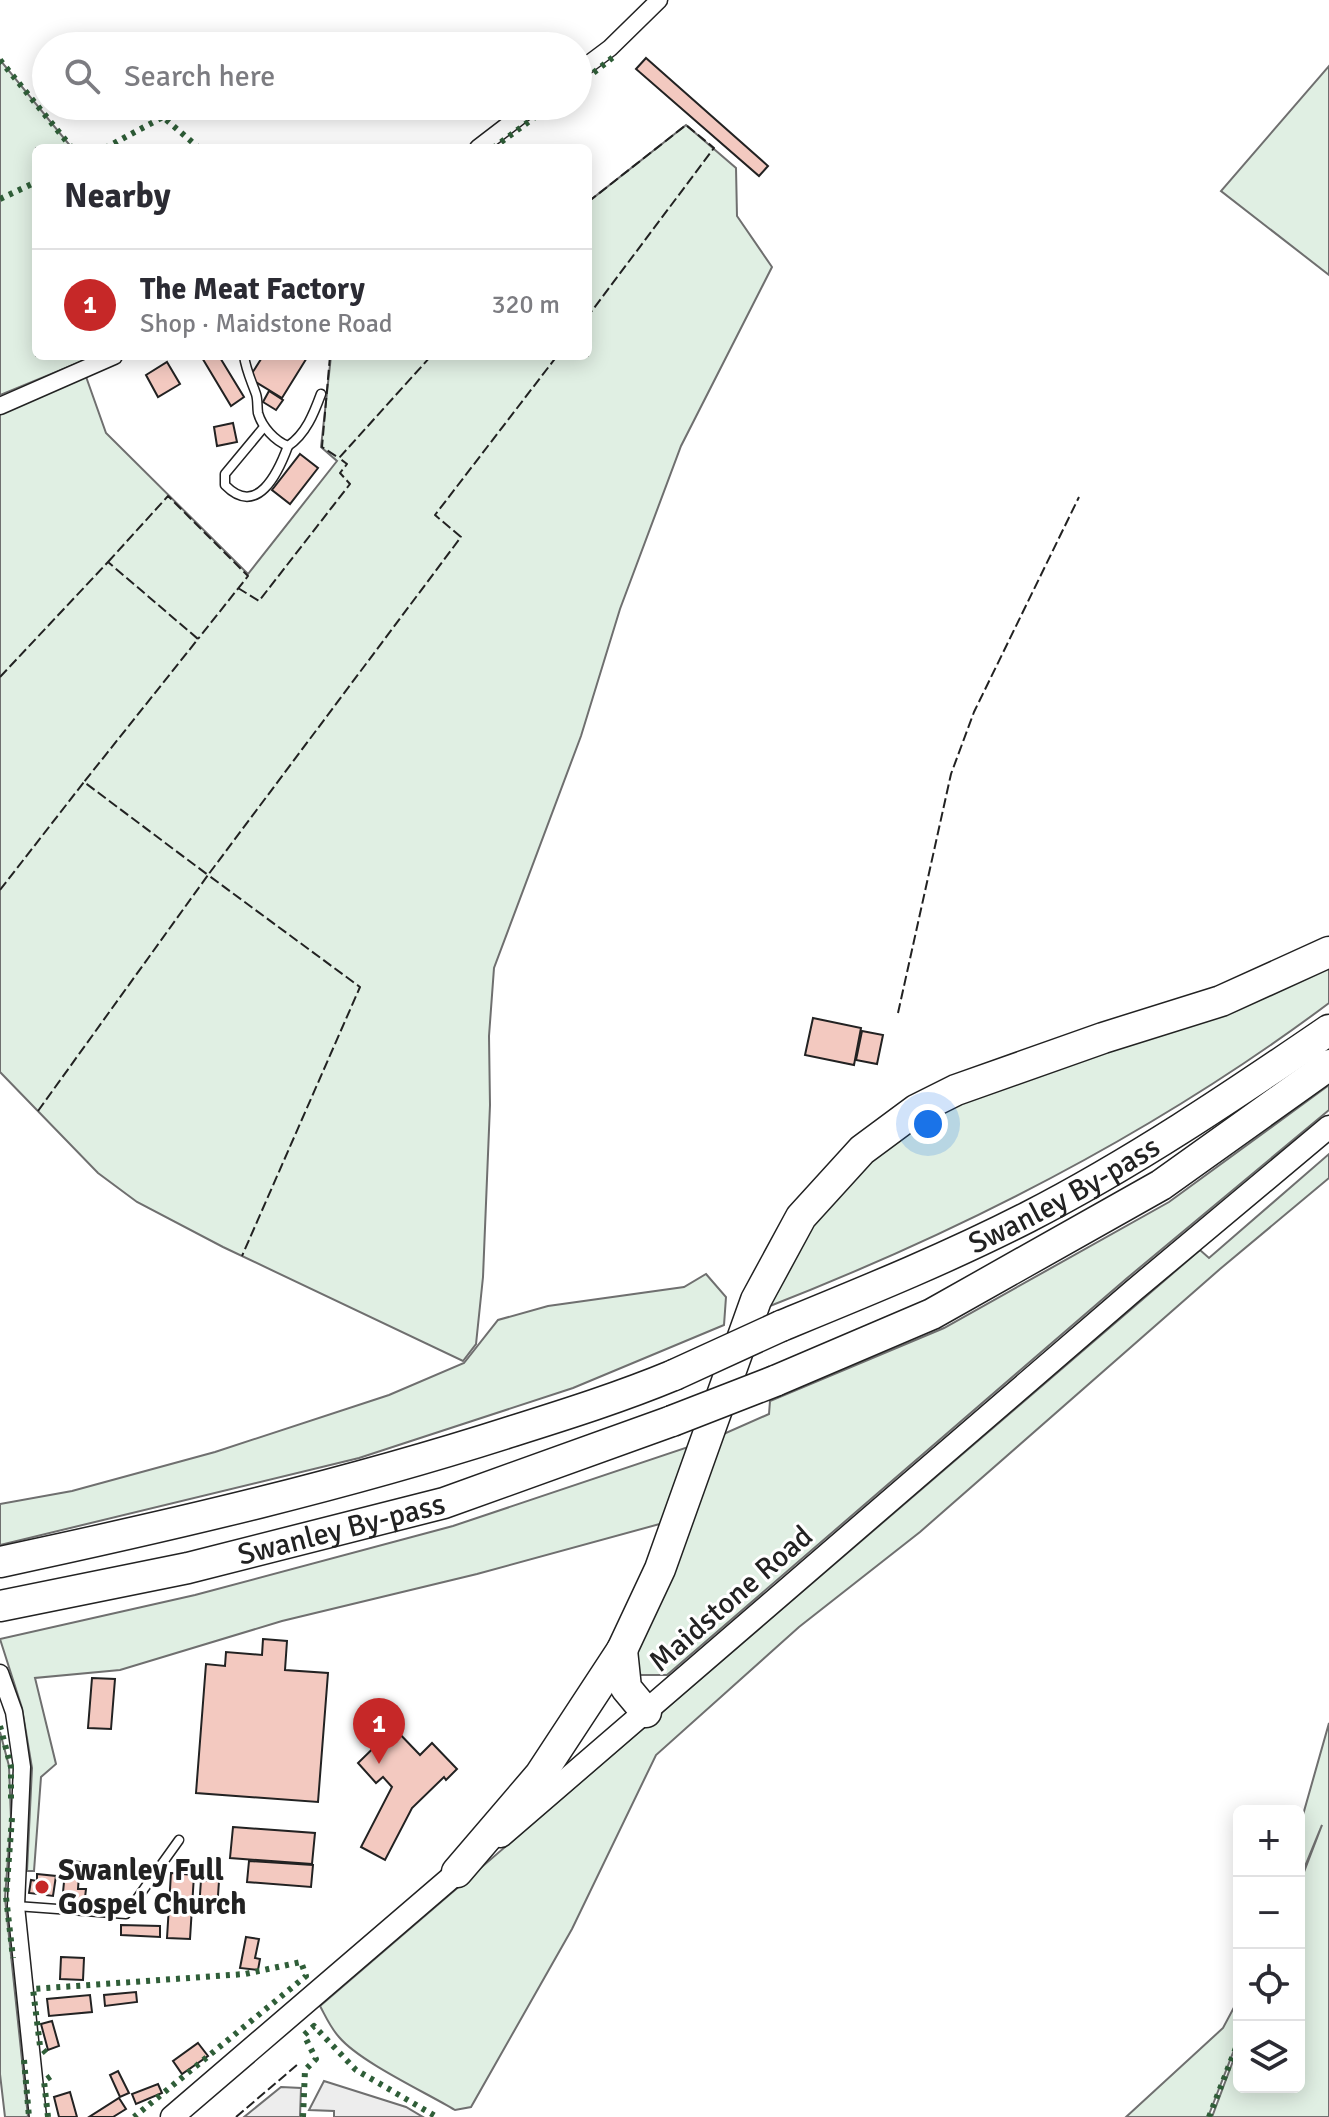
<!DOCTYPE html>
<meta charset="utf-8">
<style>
:root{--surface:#fff;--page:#f2f2f3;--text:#2b2b33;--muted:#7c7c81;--line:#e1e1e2;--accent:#c62828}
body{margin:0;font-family:Signika,sans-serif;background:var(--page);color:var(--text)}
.controls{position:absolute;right:24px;bottom:24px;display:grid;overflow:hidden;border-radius:12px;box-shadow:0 4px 20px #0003}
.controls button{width:72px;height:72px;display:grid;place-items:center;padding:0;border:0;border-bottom:2px solid var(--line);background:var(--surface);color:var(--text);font:40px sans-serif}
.you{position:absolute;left:928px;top:1124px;width:28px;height:28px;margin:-20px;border:6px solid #fff;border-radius:50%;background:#1a73e8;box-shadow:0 0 0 12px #1a73e833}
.badge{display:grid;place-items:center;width:52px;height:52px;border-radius:50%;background:var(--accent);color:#fff;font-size:26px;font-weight:700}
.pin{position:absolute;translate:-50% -66px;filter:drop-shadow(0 2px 4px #0008)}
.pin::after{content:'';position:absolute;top:42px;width:28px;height:24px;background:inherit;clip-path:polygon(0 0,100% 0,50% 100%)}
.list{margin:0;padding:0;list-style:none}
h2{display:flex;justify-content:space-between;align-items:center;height:104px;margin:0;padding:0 32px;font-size:34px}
h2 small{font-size:26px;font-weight:400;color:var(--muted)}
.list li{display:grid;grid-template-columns:52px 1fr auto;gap:24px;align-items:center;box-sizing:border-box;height:112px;padding:0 32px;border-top:2px solid var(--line)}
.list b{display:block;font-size:30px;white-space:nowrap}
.list p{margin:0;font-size:26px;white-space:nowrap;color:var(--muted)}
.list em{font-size:26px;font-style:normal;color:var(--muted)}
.icon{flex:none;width:44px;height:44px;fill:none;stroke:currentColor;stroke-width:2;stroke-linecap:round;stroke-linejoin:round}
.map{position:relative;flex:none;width:1329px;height:2117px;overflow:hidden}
.search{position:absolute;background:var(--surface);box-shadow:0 4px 20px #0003;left:32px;top:32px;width:560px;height:88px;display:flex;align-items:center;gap:20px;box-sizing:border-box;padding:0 28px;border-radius:44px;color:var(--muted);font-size:30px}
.panel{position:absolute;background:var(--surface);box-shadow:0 4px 20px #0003;left:32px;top:144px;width:560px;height:216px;border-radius:12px}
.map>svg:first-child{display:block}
.green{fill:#e0efe3;stroke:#6f6f6f;stroke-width:2}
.parking{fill:#ededed;stroke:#6f6f6f;stroke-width:2}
.building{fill:#f3c9c0;stroke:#222;stroke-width:2}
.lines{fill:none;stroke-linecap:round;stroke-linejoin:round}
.lane-casing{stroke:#222;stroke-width:11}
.street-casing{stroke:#222;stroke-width:19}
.secondary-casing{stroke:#222;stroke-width:25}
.highway-casing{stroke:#222;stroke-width:33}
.lane{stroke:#fff;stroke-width:8}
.street{stroke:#fff;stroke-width:16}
.secondary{stroke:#fff;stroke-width:22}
.highway{stroke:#fff;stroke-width:30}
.highway-bridge-casing{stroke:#222;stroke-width:33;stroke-linecap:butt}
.highway-bridge{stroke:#fff;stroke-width:30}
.hedge{stroke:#2f5e38;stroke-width:6;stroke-dasharray:4 6;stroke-linecap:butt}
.fence{stroke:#222;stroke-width:2;stroke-dasharray:10 4;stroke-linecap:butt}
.poi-dot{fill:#c62828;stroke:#fff;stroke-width:3}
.labels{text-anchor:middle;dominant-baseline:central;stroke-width:6;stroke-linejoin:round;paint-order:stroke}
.street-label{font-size:30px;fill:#222;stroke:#fff}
.poi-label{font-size:30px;font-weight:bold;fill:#222;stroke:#fff;text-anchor:start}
</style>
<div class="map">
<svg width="1329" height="2117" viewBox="0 0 1329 2117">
<rect width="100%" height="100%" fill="#fff"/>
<g class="green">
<path d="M0,60L72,148H36V356H95L0,395Z"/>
<path d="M1329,66V275L1221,191Z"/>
<path d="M686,125L736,168L737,216L772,267L681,446L620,609L581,736L494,968L489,1036L490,1105L483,1277L476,1344L463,1361L223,1247L137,1202L98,1173L0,1072V407L84,371L106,433L248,574L337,461L321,447L331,356H588V202Z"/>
<path d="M1329,959V1003C1157,1132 965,1230 765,1308L817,1218L874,1157L942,1109Z"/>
<path d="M1329,1085V1110L1126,1279L667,1675H641L635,1669L638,1640L719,1436L769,1414L770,1401L944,1328L1169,1202Z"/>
<path d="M1329,1154V1178L1220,1269L920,1532L799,1627L656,1755L572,1929L471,2107L455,2110C425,2092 360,2062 339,2037C330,2027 326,2017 320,2006L1200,1250L1209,1258Z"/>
<path d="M706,1274L726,1297L724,1325L573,1388L359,1458L0,1545V1504L72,1491L215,1452L389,1395L464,1363L498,1320L548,1306L684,1287Z"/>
<path d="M694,1445L667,1522L477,1574L282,1621L120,1670L35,1678L56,1764L41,1777L34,1871H27L32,1768L22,1708L0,1639L195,1595L453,1526Z"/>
<path d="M1329,1723V2117H1212L1239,2045V2087H1299V1885L1322,1825L1299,1881V1829Z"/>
<path d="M0,1732L9,1766L11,1819L5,1898L28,2117H5L0,2074Z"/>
<path d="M1239,1998V2037L1208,2117H1126L1223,2028Z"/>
</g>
<g class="parking">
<path d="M324,2081L406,2107L423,2117H334V2111L309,2110Z"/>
<path d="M281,2087L301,2088L300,2117H244Z"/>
</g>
<g class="building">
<path d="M646,58L768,166L759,176L636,69Z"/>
<path d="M201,356H219L244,397L231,406Z"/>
<path d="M263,356H308L282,398L249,378Z"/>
<path d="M167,362L180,384L158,397L146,375Z"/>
<path d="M269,391L283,400L276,410L263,402Z"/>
<path d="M233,423L237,442L217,446L214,427Z"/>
<path d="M300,454L318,468L290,504L272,490Z"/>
<path d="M813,1018L861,1028L854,1065L805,1055Z"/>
<path d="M862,1031L883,1035L877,1064L856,1060Z"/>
<path d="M263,1639L287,1641L285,1670L328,1673L318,1802L196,1793L206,1664L225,1666L226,1652L262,1655Z"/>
<path d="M92,1678L115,1679L111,1729L88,1728Z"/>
<path d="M394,1728L420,1755L432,1743L457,1769L446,1780L444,1777L412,1808L385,1860L361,1847L392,1787L383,1777L376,1783L358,1763Z"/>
<path d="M233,1827L315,1833L312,1864L230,1858Z"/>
<path d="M66,1861L80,1862L78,1889H86L84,1906L62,1903Z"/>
<path d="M249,1861L313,1865L311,1887L247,1882Z"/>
<path d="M171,1873L194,1875L190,1939L167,1938Z"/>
<path d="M37,1874L56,1876L53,1896L29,1893L31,1880L37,1881Z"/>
<path d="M201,1880L219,1881L217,1910L199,1909Z"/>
<path d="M121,1925L160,1926V1937L121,1935Z"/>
<path d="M246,1937L259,1939L255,1958L260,1959L258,1970L240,1968Z"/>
<path d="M61,1957L84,1958L83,1980L60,1979Z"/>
<path d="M136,1992L137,2002L105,2006L104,1995Z"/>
<path d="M90,1995L92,2012L49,2016L47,1999Z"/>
<path d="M52,2021L59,2046L48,2050L41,2024Z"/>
<path d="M198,2043L208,2056L182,2074L173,2061Z"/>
<path d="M118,2071L129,2093L120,2097L110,2075Z"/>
<path d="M158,2084L162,2093L136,2104L132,2094Z"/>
<path d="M70,2092L77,2117H59L54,2097Z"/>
<path d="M119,2098L126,2109L113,2117H89Z"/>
</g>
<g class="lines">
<defs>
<g id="lane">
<path d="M244,356C246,370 251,380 256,394C258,400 257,407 258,413C262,427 275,441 288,446C306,434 314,413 321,394"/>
<path d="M264,427L225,474V485C257,518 278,473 288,446"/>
<path d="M16,1906L126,1914L179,1840"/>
</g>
<g id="street">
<path d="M578,72L610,48L659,0"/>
<path d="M478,148L533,106"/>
<path d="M0,406L114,356"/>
<path d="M0,1673L14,1712L22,1767L16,1906L38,2117"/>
</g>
<g id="secondary">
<path d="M501,1836L1133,1291L1329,1127"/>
<path d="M172,2117L468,1863"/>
</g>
<g id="highway">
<path id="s1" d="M781,1326C864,1292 948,1258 1028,1217C1133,1163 1231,1097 1329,1030"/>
<path d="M775,1381L932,1314L1161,1185L1329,1065"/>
<path d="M0,1562C173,1525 345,1485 513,1431C567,1414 621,1397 674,1375"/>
<path id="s2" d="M0,1606L188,1568L444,1503L672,1421"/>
<path d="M622,1650L626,1688L646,1712"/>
<path d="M457,1872L540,1775L622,1650L660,1569L756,1300L801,1217L862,1150L916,1110L956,1090L1103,1038L1221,1001L1329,952"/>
</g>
</defs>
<use href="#lane" class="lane-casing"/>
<use href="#street" class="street-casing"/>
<use href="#secondary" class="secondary-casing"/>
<use href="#highway" class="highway-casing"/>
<use href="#lane" class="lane"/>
<use href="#street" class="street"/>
<use href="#secondary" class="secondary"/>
<use href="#highway" class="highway"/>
<defs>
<g id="highway-bridge">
<path d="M674,1375L781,1326"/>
<path d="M672,1421L775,1381"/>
</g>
</defs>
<use href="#highway-bridge" class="highway-bridge-casing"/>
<use href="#highway-bridge" class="highway-bridge"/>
<g class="hedge">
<path d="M0,60L72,148"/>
<path d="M578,85L617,54"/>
<path d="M105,148L163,117L199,148"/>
<path d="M493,148L550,106"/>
<path d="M0,199L36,182"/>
<path d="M0,1726L11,1767V1799"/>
<path d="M12,1818L6,1897L13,1958"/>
<path d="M46,2053L40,2046L33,1989L245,1974L301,1962L306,1976L134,2117"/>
<path d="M24,2060L29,2117"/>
<path d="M48,2117L44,2081L54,2074"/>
<path d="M303,2117L305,2070L316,2059L304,2035L314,2026L356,2070L437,2117"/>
<path d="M1209,2117L1239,2040"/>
</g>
<g class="fence">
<path d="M498,145L500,148"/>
<path d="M588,202L686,125L714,148L588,316"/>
<path d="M330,356L322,447L339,458"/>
<path d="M108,562L168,496L248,576L198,639"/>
<path d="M238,588L259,601L350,484L340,473L347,464L339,458L431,356"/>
<path d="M0,677L108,562L198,639L84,782"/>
<path d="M0,890L84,782L208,875L461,537L435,515L557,356"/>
<path d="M898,1013L951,774L974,712L1079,497"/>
<path d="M38,1111L208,875L360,987L242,1256"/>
<path d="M236,2117L297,2065"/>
</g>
</g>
<circle class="poi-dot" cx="42" cy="1887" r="8"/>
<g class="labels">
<g class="street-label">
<text stroke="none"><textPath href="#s1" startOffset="312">Swanley By-pass</textPath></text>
<text stroke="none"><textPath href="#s2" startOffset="350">Swanley By-pass</textPath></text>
<text transform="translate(731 1599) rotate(-41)">Maidstone Road</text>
</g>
<g class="poi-label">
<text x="58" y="1870">Swanley Full<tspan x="58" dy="34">Gospel Church</tspan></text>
</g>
</g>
</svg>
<div class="controls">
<button>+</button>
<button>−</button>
<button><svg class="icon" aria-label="locate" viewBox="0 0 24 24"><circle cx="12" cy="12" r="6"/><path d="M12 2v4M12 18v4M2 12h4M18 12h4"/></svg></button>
<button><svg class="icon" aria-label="layers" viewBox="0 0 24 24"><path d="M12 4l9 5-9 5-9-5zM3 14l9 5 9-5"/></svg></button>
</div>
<div class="you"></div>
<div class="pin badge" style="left:379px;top:1764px">1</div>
<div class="search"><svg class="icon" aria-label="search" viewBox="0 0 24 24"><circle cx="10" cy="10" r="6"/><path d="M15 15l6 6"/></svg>Search here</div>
<section class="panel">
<h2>Nearby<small></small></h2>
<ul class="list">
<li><span class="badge">1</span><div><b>The Meat Factory</b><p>Shop · Maidstone Road</p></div><em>320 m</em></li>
</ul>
</section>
</div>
